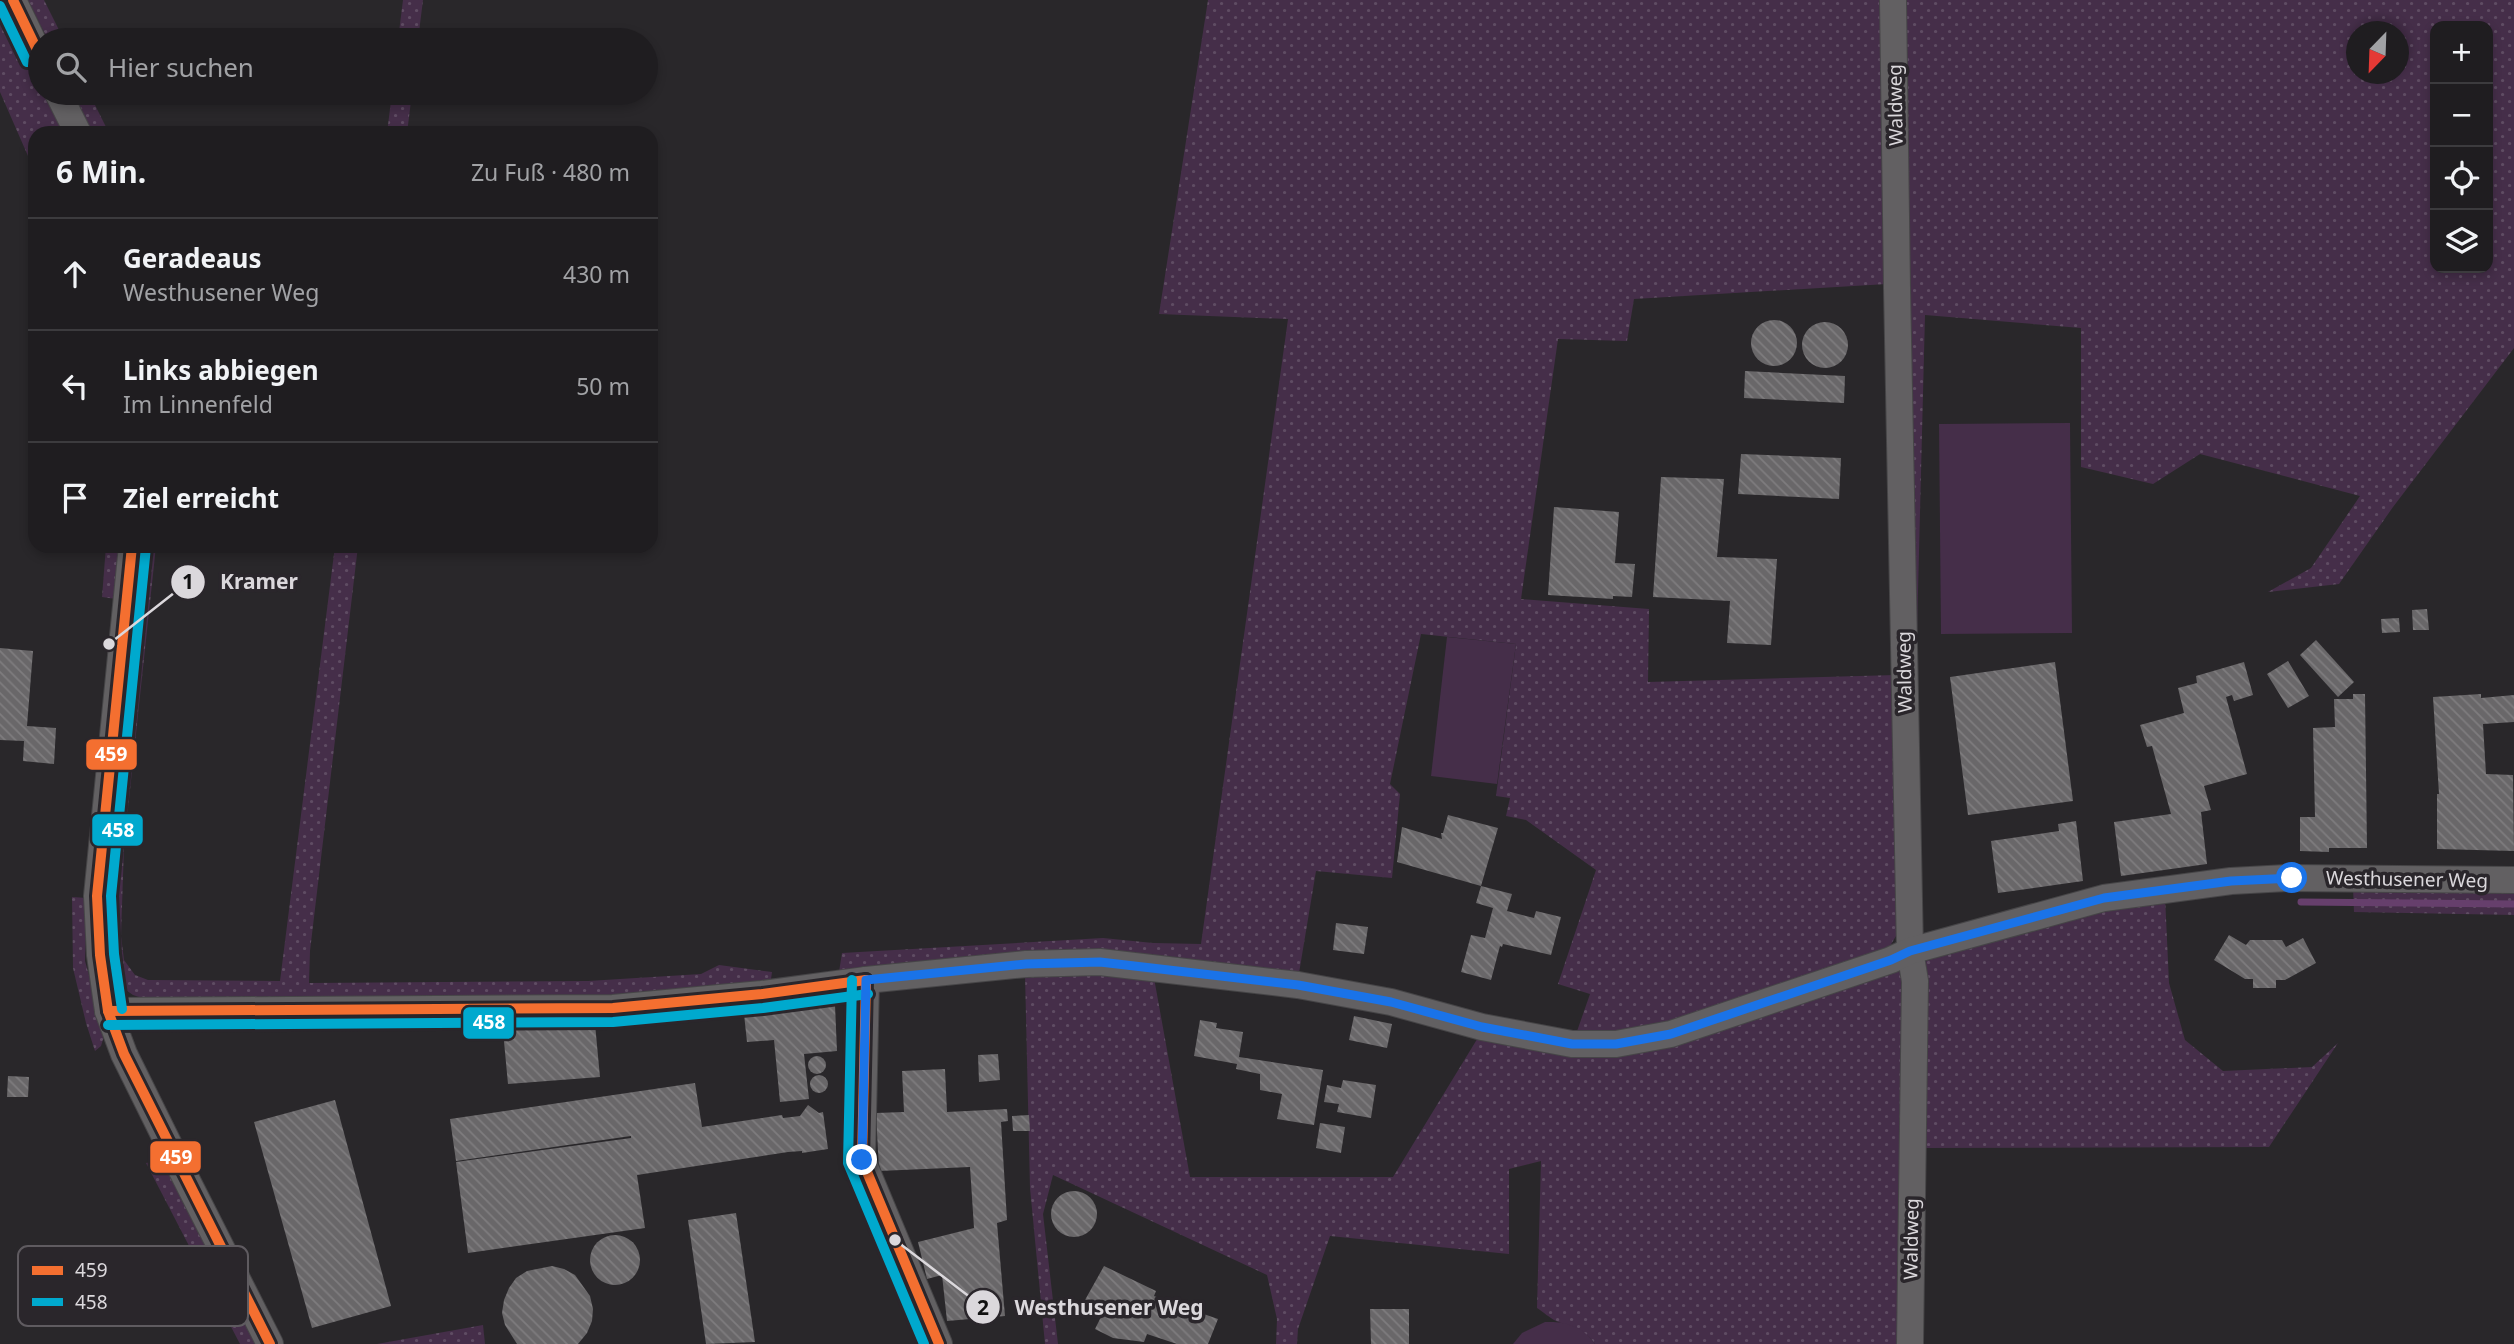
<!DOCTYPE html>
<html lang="de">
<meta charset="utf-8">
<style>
:root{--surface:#1f1d20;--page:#2c2a2d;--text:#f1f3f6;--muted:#a1a2a5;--line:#3c3b3e}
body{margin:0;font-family:"Noto Sans",sans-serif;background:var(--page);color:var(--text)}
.controls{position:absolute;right:21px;top:21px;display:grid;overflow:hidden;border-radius:14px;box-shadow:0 4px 10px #0003}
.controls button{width:63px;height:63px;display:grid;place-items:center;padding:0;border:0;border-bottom:2px solid var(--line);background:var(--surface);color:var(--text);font:35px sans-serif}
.compass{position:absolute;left:2346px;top:21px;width:63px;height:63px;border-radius:50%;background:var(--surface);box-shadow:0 4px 10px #0003;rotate:203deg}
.stop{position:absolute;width:21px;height:21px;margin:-16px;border:5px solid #1a73e8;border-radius:50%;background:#fff}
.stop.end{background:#1a73e8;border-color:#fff;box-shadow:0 2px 7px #0008}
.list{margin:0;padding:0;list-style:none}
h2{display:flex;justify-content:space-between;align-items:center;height:91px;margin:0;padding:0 28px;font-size:30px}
h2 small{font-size:23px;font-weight:400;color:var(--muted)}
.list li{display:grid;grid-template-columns:46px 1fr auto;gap:21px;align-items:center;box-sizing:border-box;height:112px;padding:0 28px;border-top:2px solid var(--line)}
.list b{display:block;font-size:26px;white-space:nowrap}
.list p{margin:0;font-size:23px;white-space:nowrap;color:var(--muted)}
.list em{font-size:23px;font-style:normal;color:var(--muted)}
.icon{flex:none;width:38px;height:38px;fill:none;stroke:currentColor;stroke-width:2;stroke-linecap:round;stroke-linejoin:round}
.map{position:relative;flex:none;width:2514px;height:1344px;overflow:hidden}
.search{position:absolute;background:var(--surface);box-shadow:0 4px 10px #0003;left:28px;top:28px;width:630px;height:77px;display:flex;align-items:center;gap:18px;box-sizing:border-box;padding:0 24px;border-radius:38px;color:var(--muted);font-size:26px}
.panel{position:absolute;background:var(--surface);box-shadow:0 4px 10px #0003;left:28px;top:126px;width:630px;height:427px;border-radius:21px}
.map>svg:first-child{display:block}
.grass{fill:url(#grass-dots);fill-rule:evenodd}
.garden{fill:#452e49}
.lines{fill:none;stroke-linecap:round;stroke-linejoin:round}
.stream{stroke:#663f6c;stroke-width:7}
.building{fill:url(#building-back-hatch)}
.minor-casing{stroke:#464547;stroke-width:28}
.minor{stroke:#626062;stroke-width:26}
.bus-1-casing{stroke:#2a262b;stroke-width:16}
.bus-2-casing{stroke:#2a262b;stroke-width:16}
.bus-1{stroke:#f46f30;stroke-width:10}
.bus-2{stroke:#00a9ce;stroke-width:10}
.route{stroke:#1a73e8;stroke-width:9}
.labels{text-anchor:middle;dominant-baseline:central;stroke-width:7;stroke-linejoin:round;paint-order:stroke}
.street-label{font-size:19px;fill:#dbd8dc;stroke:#2a262b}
.key{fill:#2a262b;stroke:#5f5b60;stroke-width:2}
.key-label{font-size:19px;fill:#dbd8dc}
.leader{fill:none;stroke:#dbd8dc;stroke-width:2.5}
.callout-dot{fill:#dbd8dc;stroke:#2a262b;stroke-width:2.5}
.mark-label{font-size:21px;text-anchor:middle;font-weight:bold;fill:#111}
.callout-label{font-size:21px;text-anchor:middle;font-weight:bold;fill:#dbd8dc;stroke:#2a262b;stroke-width:7;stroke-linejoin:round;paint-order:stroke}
.line-badge{stroke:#2a262b;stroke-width:2.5}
.badge-label{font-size:19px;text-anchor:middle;font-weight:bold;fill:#fff}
</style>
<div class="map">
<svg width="2514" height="1344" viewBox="0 0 2514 1344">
<defs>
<pattern id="grass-dots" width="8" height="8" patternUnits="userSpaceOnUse" patternTransform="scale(1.75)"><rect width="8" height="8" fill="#452e49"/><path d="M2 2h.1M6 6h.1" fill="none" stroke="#5f4c63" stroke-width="1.8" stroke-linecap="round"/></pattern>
<pattern id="building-back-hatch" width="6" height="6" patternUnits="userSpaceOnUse" patternTransform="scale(1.75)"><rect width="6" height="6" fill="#696769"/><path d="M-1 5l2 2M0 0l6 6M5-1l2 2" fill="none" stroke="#7e7c7e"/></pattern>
</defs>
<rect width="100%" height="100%" fill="#29272a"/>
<g class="grass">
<path d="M0,0H2L40,75V93H49L68,133H35V172L0,92Z"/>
<path d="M28,0H44L64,40H48Z"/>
<path d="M403,0H423L418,40H398Z"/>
<path d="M1208,0H1886L1887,284L1634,299L1627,341L1558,339L1521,599L1649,609L1648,682L1896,675L1901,918L1896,936L1887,951L1668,1027L1575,1037L1590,994L1558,984L1596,870L1526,820L1506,816L1510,798L1496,796L1516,644L1421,634L1390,784L1400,794L1392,878L1316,871L1298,979L1146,959L839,972L842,953L1103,938L1153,943L1201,944L1288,319L1159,314Z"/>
<path d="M1899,0H2514V348L2393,507L2339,584L2268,592L2311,568L2360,496L2200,454L2153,484L2081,467V328L1925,315L1916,670ZM2435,26H2488V268H2435ZM2356,32H2398V74H2356Z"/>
<path d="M73,93H89L109,133H92Z"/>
<path d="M392,93H412L407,133H387Z"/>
<path d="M106,546H121L116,599L102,597Z"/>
<path d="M142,546H156L124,846L121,936L124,960L135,975L148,980L280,981L335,546H358L310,951L309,983L588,981L701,974L719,965L772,972L771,979L755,985L613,997L148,1000L133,995L120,986L113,970L110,938L112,846Z"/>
<path d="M2353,887L2514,891V915L2354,912Z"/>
<path d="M2165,896L2169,983L2185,1040L2223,1071L2312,1067L2338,1043L2269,1147L1920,1148L1923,959L1932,952Z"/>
<path d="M72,897L87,898L85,961L105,1033L101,1046L95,1051L86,1023L73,968Z"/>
<path d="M1903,969L1904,1344H1595C1586,1330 1570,1327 1556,1321C1550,1318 1543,1312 1537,1308L1541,1161L1509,1169V1254L1330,1236L1298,1329L1297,1344H1276L1277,1319L1267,1275L1053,1175L1043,1214L1058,1344H1045L1030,1188L1025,974L1099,971L1154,978L1190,1177H1393L1479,1036L1571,1051Z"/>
<path d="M164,1160L258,1344H240L146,1163Z"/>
<path d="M483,1325L485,1344H377Z"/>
</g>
<g class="garden">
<path d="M2070,423L2072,633L1941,634L1939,424Z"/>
<path d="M1447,637L1516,644L1497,784L1431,776Z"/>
<path d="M1545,1322C1565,1321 1583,1326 1595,1344H1513L1522,1333Z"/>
</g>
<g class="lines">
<path class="stream" d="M2301,902L2514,904"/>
</g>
<g class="building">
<circle cx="1774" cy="343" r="23"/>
<circle cx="1825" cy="345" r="23"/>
<path d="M1745,371L1845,376L1844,403L1744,398Z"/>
<path d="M1741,454L1841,458L1839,499L1738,494Z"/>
<path d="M1661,477L1724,479L1717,557L1777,559L1771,645L1727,643L1730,601L1653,597Z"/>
<path d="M1554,507L1619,512L1615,563L1635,564L1632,597L1613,596V599L1548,595Z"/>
<path d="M2427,609L2429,630H2413L2412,610Z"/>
<path d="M2399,618L2400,632L2382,633L2381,619Z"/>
<path d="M2316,640L2354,682L2338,697L2300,655Z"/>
<path d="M0,648L33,651L27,726L56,728L54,764L23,761L24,741L0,740Z"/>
<path d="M2288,661L2309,696L2288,708L2267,674Z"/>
<path d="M2055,662L2073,801L1968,815L1950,677Z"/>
<path d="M2244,662L2253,695L2234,701L2232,695L2226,697L2247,774L2204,786L2211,810L2201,812L2207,864L2121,876L2114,822L2171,814L2152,746L2147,747L2140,725L2184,713L2178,688L2197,683L2196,676Z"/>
<path d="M2353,694H2365L2367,848H2329V852L2300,851V817H2315L2313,728L2335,727L2334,699H2353Z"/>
<path d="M2481,694V698L2514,695V722L2483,724L2486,774L2513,775L2514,851L2437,849V794H2439L2433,697Z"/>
<path d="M1448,815L1498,828L1481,886L1512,894L1507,911L1534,918L1536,911L1561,917L1551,955L1503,944L1502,947L1500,946L1491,980L1461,972L1471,935L1485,938L1493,908L1476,903L1481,886L1397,862L1402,827L1442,839L1441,833H1443Z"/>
<path d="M2076,821L2083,881L1998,893L1991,841L2059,831L2058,824Z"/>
<path d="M1336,923L1368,927L1364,954L1333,950Z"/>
<path d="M2229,935L2246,945L2250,940H2282L2286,947L2303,938L2316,963L2285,980H2276V988H2253V979H2245L2214,960Z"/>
<path d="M835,1005L837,1051L804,1054L809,1099L780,1102L774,1040L747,1042L744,1014Z"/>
<path d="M1354,1016L1392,1024L1387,1048L1349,1040Z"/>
<path d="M1200,1020L1217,1023L1216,1028L1243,1032L1239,1057L1323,1070L1314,1125L1277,1119L1282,1094L1260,1090V1074L1236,1069L1237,1064L1194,1056Z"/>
<path d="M595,1024L600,1077L508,1084L503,1031Z"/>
<path d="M998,1054L1000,1080L979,1082L978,1055Z"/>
<circle cx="817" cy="1065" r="9"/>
<path d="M945,1069L947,1112L1007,1109L1008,1121L1001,1122L1007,1220L997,1223L1005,1316L947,1321L942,1275L927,1279L918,1242L974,1228L970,1167L879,1171L876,1113L904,1112L902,1071Z"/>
<circle cx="819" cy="1084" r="9"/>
<path d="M8,1076L29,1077L28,1097H7Z"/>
<path d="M1343,1080L1376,1085L1371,1118L1337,1112L1339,1104L1324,1102L1327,1085L1341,1088Z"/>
<path d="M695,1083L702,1127L782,1115L783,1118L800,1116L808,1105L819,1113L823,1112L828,1149L802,1153V1151L788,1152L637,1175L645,1228L468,1253L456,1162L631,1138V1136L456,1161L450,1119Z"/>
<path d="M335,1100L391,1306L312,1328L254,1122Z"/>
<path d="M1029,1115L1030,1131H1013L1012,1116Z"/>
<path d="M1320,1123L1345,1127L1341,1153L1316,1148Z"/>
<circle cx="1074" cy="1214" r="23"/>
<path d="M736,1213L755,1342L706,1344L688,1220Z"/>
<circle cx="615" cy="1260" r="25"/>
<path d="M552,1266L564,1269L575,1275L590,1296L593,1309L592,1321L587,1333L578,1344H517L505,1325L502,1313L504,1300L509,1288L516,1278L527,1271Z"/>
<path d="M1104,1266L1156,1291L1154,1296L1176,1304L1173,1312L1192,1319L1195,1311L1218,1319L1208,1344H1177L1147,1334L1144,1342L1113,1338L1095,1329L1105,1309L1085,1300Z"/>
<path d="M1370,1309H1409V1344H1371Z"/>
</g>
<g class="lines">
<defs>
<g id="minor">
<path d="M13,0L40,56"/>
<path d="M1893,0L1897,288L1910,951L1915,981L1910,1344"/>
<path d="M58,93L78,133"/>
<path d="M132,546L97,896L100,955L108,1011L124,1054L174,1155L270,1344"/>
<path d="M866,980L862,1160L939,1344"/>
<path d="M108,1011L613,1008L762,994L866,980L1026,964L1100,962L1298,985L1391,1002L1482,1027L1572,1044H1616L1671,1034L1891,960L1910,951L2104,898L2231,881L2287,878L2514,880"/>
</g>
</defs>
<use href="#minor" class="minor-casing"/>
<use href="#minor" class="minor"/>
<defs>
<g id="bus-1">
<path d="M13,0L40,56"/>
<path d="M132,546L97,896L100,955L108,1011L124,1054L270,1344"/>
<path d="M866,980L862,1160L939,1344"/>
<path d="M108,1011L613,1008L762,994L866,980"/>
</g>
<g id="bus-2">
<path d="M0,6L27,62"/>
<path d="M852,980L848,1163L924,1344"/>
<path d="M122,1009L114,954L111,896L146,547"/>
<path d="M108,1025L613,1022L763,1008L868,994"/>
</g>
</defs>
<use href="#bus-1" class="bus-1-casing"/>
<use href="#bus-2" class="bus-2-casing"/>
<use href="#bus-1" class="bus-1"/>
<use href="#bus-2" class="bus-2"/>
</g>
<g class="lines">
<path class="route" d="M862,1160L866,980L1026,964L1100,962L1298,985L1391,1002L1482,1027L1572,1044H1616L1671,1034L1891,960L1910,951L2104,898L2231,881L2292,878"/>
</g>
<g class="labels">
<g class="street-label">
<text transform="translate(1895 105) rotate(-91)">Waldweg</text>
<text transform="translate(1904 672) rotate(-91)">Waldweg</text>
<text transform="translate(2407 879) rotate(1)">Westhusener Weg</text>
<text transform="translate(1911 1239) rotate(-89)">Waldweg</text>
</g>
</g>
<rect x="18" y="1246" width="230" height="80" rx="10" class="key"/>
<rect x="32" y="1266" width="31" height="9" fill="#f46f30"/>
<rect x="32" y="1298" width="31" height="8" fill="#00a9ce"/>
<g class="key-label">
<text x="75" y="1277">459</text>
<text x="75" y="1309">458</text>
</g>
<path class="leader" d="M109 644L188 582M895 1240L983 1307"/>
<g class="callout-dot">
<circle cx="109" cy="644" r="7"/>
<circle cx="895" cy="1240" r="7"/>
<circle cx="188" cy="582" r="18"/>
<circle cx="983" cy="1307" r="18"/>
</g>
<g class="mark-label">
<text x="188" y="589">1</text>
<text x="983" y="1315">2</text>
</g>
<g class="callout-label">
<text x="259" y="589">Kramer</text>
<text x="1109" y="1315">Westhusener Weg</text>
</g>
<g class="line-badge">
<rect x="85" y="738" width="53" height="33" rx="7" fill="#f46f30"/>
<rect x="91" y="813" width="53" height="34" rx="7" fill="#00a9ce"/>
<rect x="462" y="1006" width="53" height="34" rx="7" fill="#00a9ce"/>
<rect x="149" y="1140" width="53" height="34" rx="7" fill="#f46f30"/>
</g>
<g class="badge-label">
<text x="111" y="761">459</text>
<text x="118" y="837">458</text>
<text x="489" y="1029">458</text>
<text x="176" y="1164">459</text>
</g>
</svg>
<div class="controls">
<button>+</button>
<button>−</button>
<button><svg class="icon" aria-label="locate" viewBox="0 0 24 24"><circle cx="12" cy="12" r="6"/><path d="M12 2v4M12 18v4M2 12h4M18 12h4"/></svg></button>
<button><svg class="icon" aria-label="layers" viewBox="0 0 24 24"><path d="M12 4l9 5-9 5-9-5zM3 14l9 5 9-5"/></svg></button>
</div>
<svg class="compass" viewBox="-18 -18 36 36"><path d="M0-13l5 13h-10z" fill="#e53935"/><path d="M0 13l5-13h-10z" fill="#a1a2a5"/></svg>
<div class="stop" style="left:2292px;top:878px"></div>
<div class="stop end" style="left:862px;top:1160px"></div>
<div class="search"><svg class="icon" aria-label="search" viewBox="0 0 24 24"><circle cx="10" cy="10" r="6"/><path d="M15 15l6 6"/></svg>Hier suchen</div>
<section class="panel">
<h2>6 Min.<small>Zu Fuß · 480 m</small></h2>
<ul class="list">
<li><svg class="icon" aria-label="ahead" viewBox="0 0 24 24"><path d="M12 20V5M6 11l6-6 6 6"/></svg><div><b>Geradeaus</b><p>Westhusener Weg</p></div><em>430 m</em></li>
<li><svg class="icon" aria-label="left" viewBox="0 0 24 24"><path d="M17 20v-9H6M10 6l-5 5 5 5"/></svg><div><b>Links abbiegen</b><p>Im Linnenfeld</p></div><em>50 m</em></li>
<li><svg class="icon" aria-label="arrive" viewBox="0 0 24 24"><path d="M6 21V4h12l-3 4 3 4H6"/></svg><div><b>Ziel erreicht</b></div></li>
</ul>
</section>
</div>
